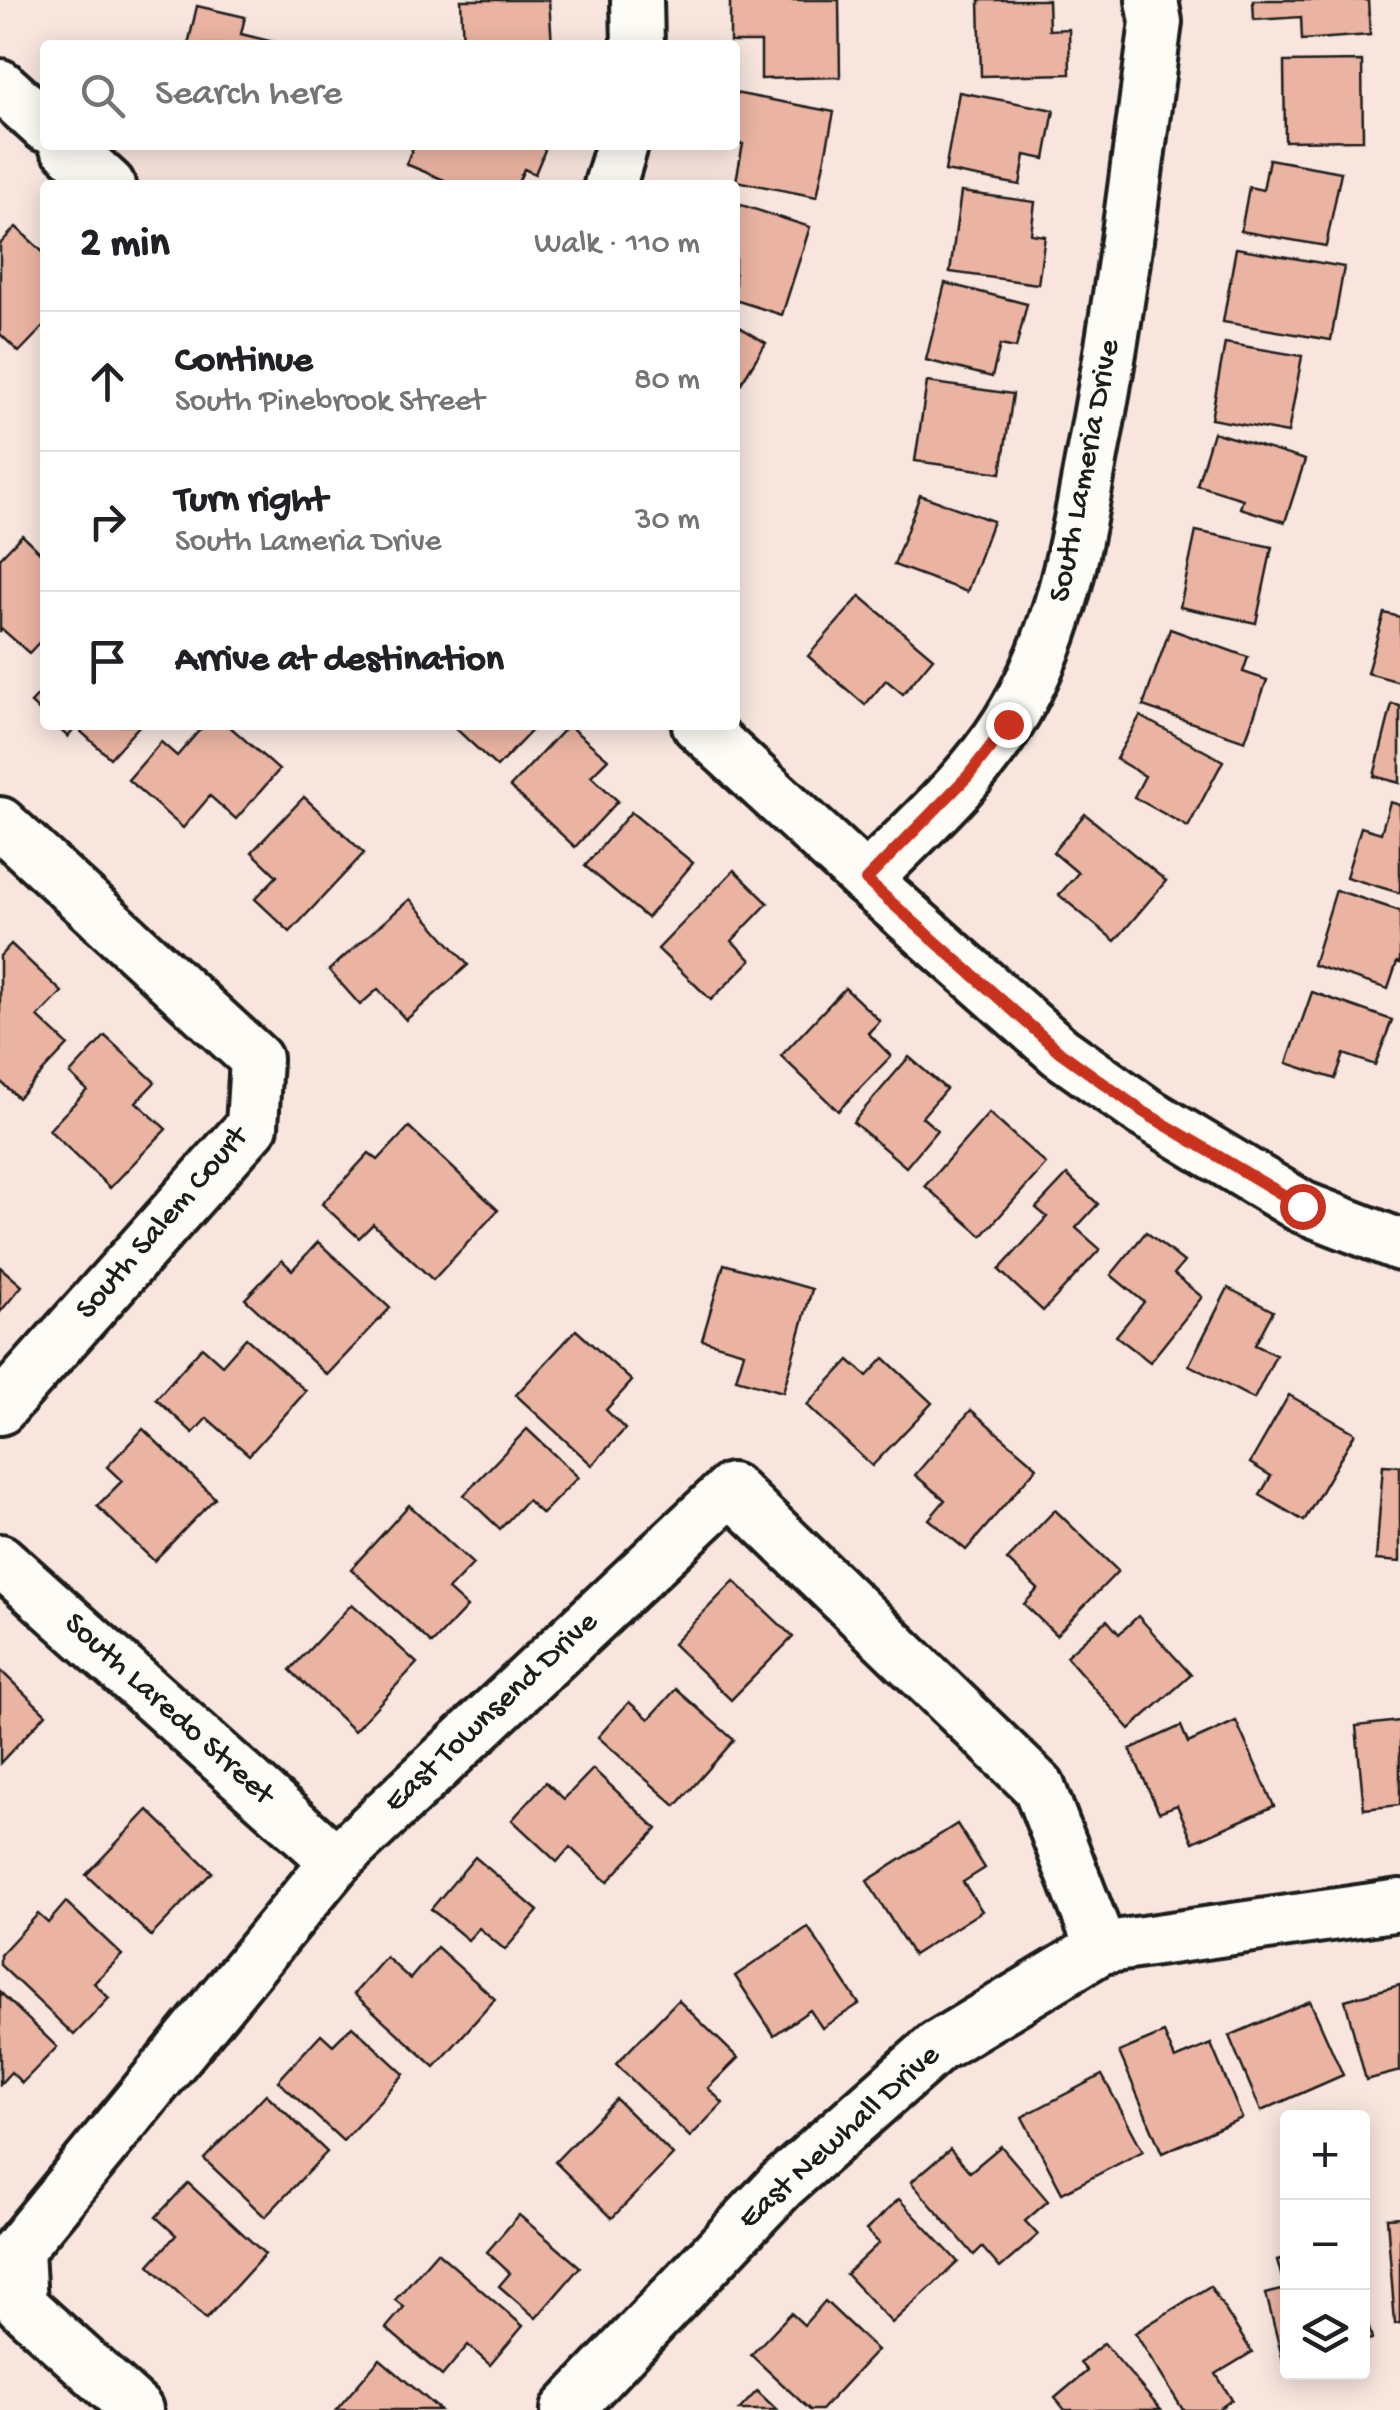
<!DOCTYPE html>
<meta charset="utf-8">
<style>
:root{--surface:#fff;--page:#f2f2f2;--text:#202124;--muted:#757577;--line:#e0e0e0}
body{margin:0;font-family:"Gochi Hand",sans-serif;background:var(--page);color:var(--text)}
.controls{position:absolute;right:30px;bottom:30px;display:grid;overflow:hidden;border-radius:10px;box-shadow:0 5px 25px #0003}
.controls button{width:90px;height:90px;display:grid;place-items:center;padding:0;border:0;border-bottom:2px solid var(--line);background:var(--surface);color:var(--text);font:50px sans-serif}
.stop{position:absolute;width:30px;height:30px;margin:-22px;border:8px solid #c8321e;border-radius:50%;background:#fff}
.stop.end{background:#c8321e;border-color:#fff;box-shadow:0 2px 10px #0008}
.list{margin:0;padding:0;list-style:none}
h2{display:flex;justify-content:space-between;align-items:center;height:130px;margin:0;padding:0 40px;font-size:42px}
h2 small{font-size:32px;font-weight:400;color:var(--muted)}
.list li{display:grid;grid-template-columns:65px 1fr auto;gap:30px;align-items:center;box-sizing:border-box;height:140px;padding:0 40px;border-top:2px solid var(--line)}
.list b{display:block;font-size:38px;white-space:nowrap}
.list p{margin:0;font-size:32px;white-space:nowrap;color:var(--muted)}
.list em{font-size:32px;font-style:normal;color:var(--muted)}
.icon{flex:none;width:55px;height:55px;fill:none;stroke:currentColor;stroke-width:2;stroke-linecap:round;stroke-linejoin:round}
.map{position:relative;flex:none;width:1400px;height:2410px;overflow:hidden}
.search{position:absolute;background:var(--surface);box-shadow:0 5px 25px #0003;left:40px;top:40px;width:700px;height:110px;display:flex;align-items:center;gap:25px;box-sizing:border-box;padding:0 35px;border-radius:10px;color:var(--muted);font-size:38px}
.panel{position:absolute;background:var(--surface);box-shadow:0 5px 25px #0003;left:40px;top:180px;width:700px;height:550px;border-radius:10px}
.map>svg:first-child{display:block}
.building{fill:#ebb4a2;stroke:#1c1c1c;stroke-width:2.5}
.lines{fill:none;stroke-linecap:round;stroke-linejoin:round}
.minor-casing{stroke:#1c1c1c;stroke-width:58}
.minor{stroke:#fdfcf7;stroke-width:50}
.route{stroke:#c8321e;stroke-width:12}
.labels{text-anchor:middle;dominant-baseline:central;stroke-width:10;stroke-linejoin:round;paint-order:stroke}
.street-label{font-size:32px;fill:#1c1c1c;stroke:#fdfcf7}
</style>
<div class="map">
<svg width="1400" height="2410" viewBox="0 0 1400 2410">
<rect width="100%" height="100%" fill="#f8e6de"/>
<filter id="ink" filterUnits="userSpaceOnUse"><feTurbulence type="fractalNoise" baseFrequency=".01" numOctaves="2"/><feDisplacementMap in="SourceGraphic" scale="20" xChannelSelector="R" yChannelSelector="G"/><feConvolveMatrix kernelMatrix="1 2 1 2 8 2 1 2 1" color-interpolation-filters="sRGB"/></filter>
<g filter="url(#ink)">
<g class="building">
<path d="M461,0H549L552,45H463Z"/>
<path d="M730,0H839L840,77L761,79V42H730Z"/>
<path d="M979,0H1048L1049,30L1069,29L1070,74L981,76Z"/>
<path d="M1253,0H1368L1370,35L1302,40L1301,17L1254,20Z"/>
<path d="M197,6L245,17L241,34L286,45H188Z"/>
<path d="M1362,61L1363,140L1285,141L1284,62Z"/>
<path d="M959,92L1054,110L1045,159L1025,155L1020,185L945,171Z"/>
<path d="M735,93L834,112L817,197L736,181L743,144L735,143Z"/>
<path d="M414,145H547L535,174L524,169L517,185H456L406,164Z"/>
<path d="M1269,159L1341,172L1326,246L1241,231L1249,187L1263,190Z"/>
<path d="M961,192L1035,202L1031,234L1045,236L1038,284L950,272Z"/>
<path d="M735,203L810,227L782,315L735,300Z"/>
<path d="M16,227L45,254V325L19,352L0,334V244Z"/>
<path d="M1236,248L1344,267L1331,340L1223,322Z"/>
<path d="M945,283L1027,304L1016,348L1000,345L992,377L926,360Z"/>
<path d="M735,324L766,343L735,393Z"/>
<path d="M1225,343L1302,356L1288,433L1211,419Z"/>
<path d="M927,382L1013,394L1001,473L915,461Z"/>
<path d="M1213,432L1305,460L1285,522L1240,508L1243,499L1197,485Z"/>
<path d="M920,495L993,521L967,592L894,565Z"/>
<path d="M1196,531L1272,547L1256,623L1180,607Z"/>
<path d="M22,535L45,557V636L29,653L2,629L0,631V558Z"/>
<path d="M860,596L933,658L903,694L886,680L865,705L808,656Z"/>
<path d="M1384,613L1400,617V682L1367,673Z"/>
<path d="M1170,629L1248,657L1243,672L1267,680L1245,741L1143,706Z"/>
<path d="M45,688V716L31,703Z"/>
<path d="M1392,704L1400,706V783L1374,776Z"/>
<path d="M1140,716L1223,761L1188,827L1134,797L1145,776L1116,759Z"/>
<path d="M55,725H140L110,758L76,727L68,737Z"/>
<path d="M204,725H228L279,770L236,819L210,796L183,828L128,780L161,742L177,756Z"/>
<path d="M452,725H537L497,767Z"/>
<path d="M568,725L608,759L591,776L618,801L575,847L510,787Z"/>
<path d="M304,797L364,853L290,932L255,899L277,876L252,852Z"/>
<path d="M1390,802L1400,805V893L1346,877L1361,827L1381,833Z"/>
<path d="M631,812L693,863L647,918L585,866Z"/>
<path d="M1085,814L1166,881L1115,941L1059,895L1078,873L1053,852Z"/>
<path d="M734,870L768,903L732,941L751,960L711,1000L658,949Z"/>
<path d="M1336,890L1400,911V963L1397,962L1388,989L1313,965Z"/>
<path d="M410,899L468,965L406,1020L378,989L360,1005L329,970Z"/>
<path d="M11,944L62,992L38,1017L68,1045L18,1098L0,1081V956Z"/>
<path d="M845,988L880,1021L868,1033L891,1056L838,1111L781,1056Z"/>
<path d="M1312,992L1392,1020L1375,1065L1344,1054L1335,1079L1287,1063Z"/>
<path d="M105,1036L155,1082L136,1102L166,1129L110,1188L49,1130L87,1090L70,1074Z"/>
<path d="M909,1057L946,1089L922,1117L937,1130L906,1167L853,1122Z"/>
<path d="M989,1113L1046,1164L982,1236L925,1186Z"/>
<path d="M409,1127L498,1210L433,1280L373,1224L359,1238L322,1204L369,1153L378,1160Z"/>
<path d="M1067,1175L1098,1204L1076,1228L1100,1249L1043,1311L999,1270L1047,1217L1036,1208Z"/>
<path d="M1146,1232L1184,1262L1174,1274L1202,1297L1150,1362L1116,1336L1144,1302L1111,1275Z"/>
<path d="M318,1242L390,1308L327,1375L245,1299L282,1260L292,1270Z"/>
<path d="M724,1264L812,1289L783,1392L736,1379L744,1352L702,1340Z"/>
<path d="M0,1267L22,1286L0,1312Z"/>
<path d="M1228,1288L1273,1311L1255,1345L1276,1355L1254,1399L1189,1365Z"/>
<path d="M576,1330L632,1381L606,1410L625,1429L592,1465L516,1395Z"/>
<path d="M246,1338L306,1391L249,1455L207,1418L193,1433L156,1399L202,1347L222,1365Z"/>
<path d="M884,1358L932,1403L872,1466L807,1405L849,1360L867,1376Z"/>
<path d="M1289,1395L1355,1433L1304,1521L1260,1495L1271,1476L1250,1463Z"/>
<path d="M971,1410L1037,1467L966,1550L929,1519L945,1500L915,1475Z"/>
<path d="M143,1429L215,1498L154,1561L97,1506L122,1481L107,1467Z"/>
<path d="M527,1429L578,1477L542,1514L527,1500L500,1529L464,1495Z"/>
<path d="M1383,1465L1400,1466V1562L1376,1560Z"/>
<path d="M409,1505L473,1564L448,1590L467,1607L432,1644L351,1569Z"/>
<path d="M1055,1510L1118,1571L1056,1635L1024,1604L1038,1589L1007,1560Z"/>
<path d="M734,1581L793,1637L731,1700L673,1644Z"/>
<path d="M352,1604L417,1663L354,1731L290,1670Z"/>
<path d="M1138,1616L1191,1675L1130,1729L1066,1656L1107,1620L1119,1634Z"/>
<path d="M0,1670L46,1714L0,1763Z"/>
<path d="M676,1689L734,1740L676,1806L598,1737L629,1702L649,1719Z"/>
<path d="M1236,1721L1274,1806L1193,1842L1177,1805L1159,1812L1130,1749L1181,1726L1188,1743Z"/>
<path d="M1400,1721V1805L1364,1809L1356,1726Z"/>
<path d="M593,1769L657,1829L607,1882L570,1847L557,1862L512,1820L546,1782L564,1799Z"/>
<path d="M148,1810L212,1872L151,1936L86,1875Z"/>
<path d="M957,1824L985,1868L963,1882L982,1911L913,1955L867,1881Z"/>
<path d="M475,1857L538,1911L505,1950L479,1928L468,1940L431,1909Z"/>
<path d="M66,1902L122,1955L94,1983L109,1998L74,2035L0,1965V1955L38,1914L48,1923Z"/>
<path d="M808,1927L859,2004L822,2028L810,2010L774,2035L735,1976Z"/>
<path d="M437,1947L495,1999L435,2067L354,1994L386,1957L410,1979Z"/>
<path d="M1400,1985V2071L1366,2080L1345,2000Z"/>
<path d="M0,1992L57,2047L22,2083L11,2072L0,2084Z"/>
<path d="M678,2000L738,2058L708,2088L723,2103L690,2137L616,2064Z"/>
<path d="M1310,2001L1343,2075L1261,2111L1229,2036Z"/>
<path d="M352,2026L404,2074L343,2141L278,2081L321,2034L333,2045Z"/>
<path d="M1164,2033L1175,2059L1211,2044L1242,2118L1162,2153L1119,2052Z"/>
<path d="M1102,2075L1143,2151L1062,2193L1022,2117Z"/>
<path d="M266,2094L327,2152L265,2217L204,2159Z"/>
<path d="M616,2099L673,2155L612,2218L555,2162Z"/>
<path d="M1001,2146L1048,2201L1025,2221L1038,2235L1000,2268L982,2247L974,2255L911,2182L950,2149L970,2172Z"/>
<path d="M188,2183L265,2254L206,2319L149,2265L176,2235L156,2217Z"/>
<path d="M899,2199L958,2262L892,2323L846,2274L879,2243L866,2230Z"/>
<path d="M519,2215L580,2267L536,2318L499,2286L510,2273L487,2252Z"/>
<path d="M1400,2217V2323L1395,2324L1387,2218Z"/>
<path d="M437,2252L523,2326L490,2365L468,2345L442,2376L386,2328L404,2307L395,2300Z"/>
<path d="M1288,2257V2360L1283,2361L1266,2294L1285,2289L1277,2260Z"/>
<path d="M1210,2286L1252,2352L1216,2374L1232,2400L1217,2410H1183L1135,2333Z"/>
<path d="M1362,2300L1372,2339L1362,2341Z"/>
<path d="M825,2301L877,2350L821,2410H810L751,2355L791,2313L804,2325Z"/>
<path d="M1104,2343L1161,2410H1065L1055,2398L1087,2371L1080,2363Z"/>
<path d="M380,2359L440,2410H336Z"/>
<path d="M757,2391L777,2410H739Z"/>
</g>
<g class="lines">
<defs>
<g id="minor">
<path d="M637,0L638,45"/>
<path d="M0,85L45,126"/>
<path d="M65,145L109,185"/>
<path d="M610,185L622,145"/>
<path d="M698,725L866,880L1060,1052L1143,1111L1302,1207L1400,1245"/>
<path d="M0,823L256,1059L252,1126L0,1409"/>
<path d="M866,880C915,830 971,782 1008,723C1062,636 1075,547 1093,450C1120,308 1137,165 1156,22L1152,0"/>
<path d="M0,1560L336,1861"/>
<path d="M137,2410L21,2305L18,2249L336,1861L731,1489L1039,1787L1101,1948"/>
<path d="M567,2410L781,2185L937,2047L1101,1948L1400,1905"/>
</g>
</defs>
<use href="#minor" class="minor-casing"/>
<use href="#minor" class="minor"/>
</g>
</g>
<g class="lines" filter="url(#ink)">
<path class="route" d="M1008,724L968,776L866,880L1060,1052L1142,1111L1302,1206"/>
</g>
<g class="labels">
<g class="street-label">
<text transform="translate(1086 471) rotate(-79)">South Lameria Drive</text>
<text transform="translate(163 1224) rotate(-49)">South Salem Court</text>
<text transform="translate(168 1710) rotate(42)">South Laredo Street</text>
<text transform="translate(492 1713) rotate(-43)">East Townsend Drive</text>
<text transform="translate(840 2138) rotate(-42)">East Newhall Drive</text>
</g>
</g>
</svg>
<div class="controls">
<button>+</button>
<button>−</button>
<button><svg class="icon" aria-label="layers" viewBox="0 0 24 24"><path d="M12 4l9 5-9 5-9-5zM3 14l9 5 9-5"/></svg></button>
</div>
<div class="stop" style="left:1302px;top:1206px"></div>
<div class="stop end" style="left:1008px;top:724px"></div>
<div class="search"><svg class="icon" aria-label="search" viewBox="0 0 24 24"><circle cx="10" cy="10" r="6"/><path d="M15 15l6 6"/></svg>Search here</div>
<section class="panel">
<h2>2 min<small>Walk · 110 m</small></h2>
<ul class="list">
<li><svg class="icon" aria-label="ahead" viewBox="0 0 24 24"><path d="M12 20V5M6 11l6-6 6 6"/></svg><div><b>Continue</b><p>South Pinebrook Street</p></div><em>80 m</em></li>
<li><svg class="icon" aria-label="right" viewBox="0 0 24 24"><path d="M7 20v-9h11M14 6l5 5-5 5"/></svg><div><b>Turn right</b><p>South Lameria Drive</p></div><em>30 m</em></li>
<li><svg class="icon" aria-label="arrive" viewBox="0 0 24 24"><path d="M6 21V4h12l-3 4 3 4H6"/></svg><div><b>Arrive at destination</b></div></li>
</ul>
</section>
</div>
